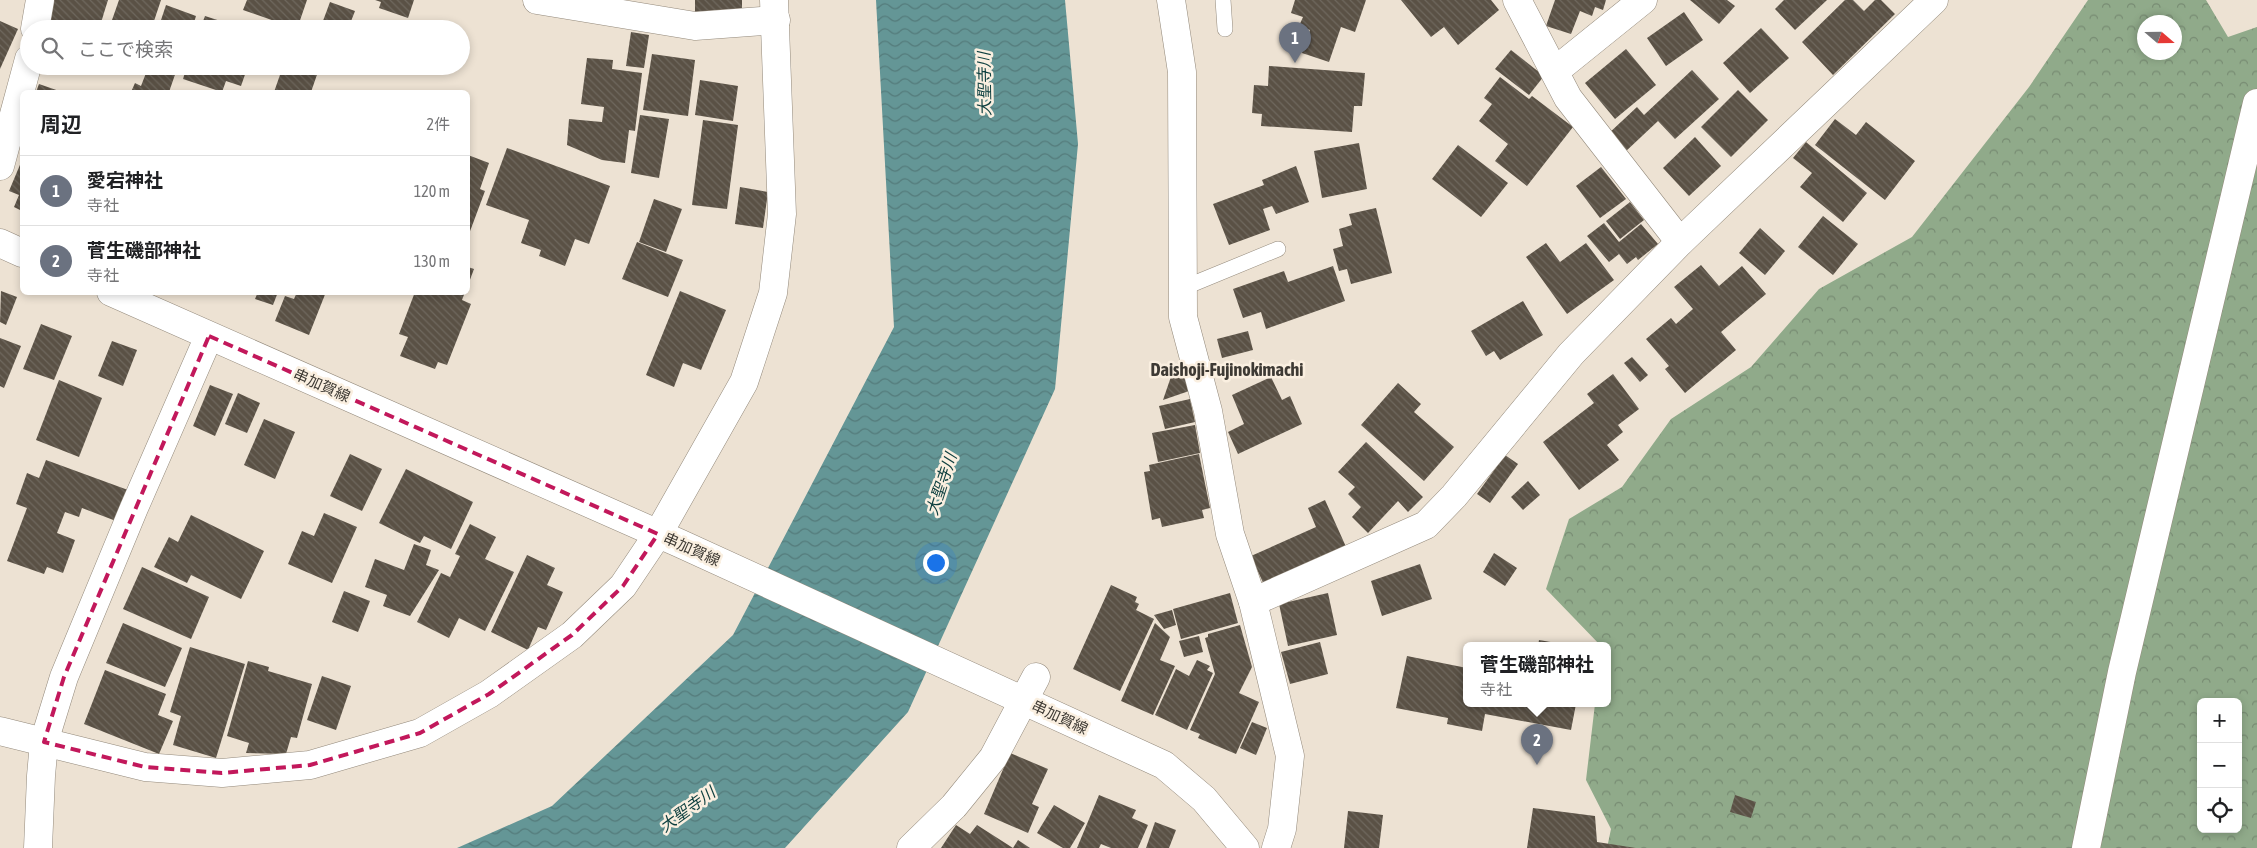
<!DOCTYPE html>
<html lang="ja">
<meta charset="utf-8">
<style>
:root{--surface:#fff;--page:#f2f2f2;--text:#202124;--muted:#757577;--line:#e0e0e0;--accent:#d93025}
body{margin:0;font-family:"Asap Condensed","Noto Sans JP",sans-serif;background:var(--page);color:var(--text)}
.controls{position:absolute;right:15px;bottom:15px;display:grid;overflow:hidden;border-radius:8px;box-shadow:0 2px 8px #0003}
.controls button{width:45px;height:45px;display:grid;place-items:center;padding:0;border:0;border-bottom:1px solid var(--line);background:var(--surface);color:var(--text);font:25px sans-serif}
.compass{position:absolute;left:2137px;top:15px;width:45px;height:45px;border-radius:50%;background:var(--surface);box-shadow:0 2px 8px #0003;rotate:110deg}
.you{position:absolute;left:935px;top:562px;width:18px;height:18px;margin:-12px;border:4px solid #fff;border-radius:50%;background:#1a73e8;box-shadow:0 0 0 8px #1a73e833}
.badge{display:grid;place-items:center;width:32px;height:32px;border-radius:50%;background:var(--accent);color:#fff;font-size:16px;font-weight:700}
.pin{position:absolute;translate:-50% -41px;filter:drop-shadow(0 1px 2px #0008)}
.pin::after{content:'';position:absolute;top:26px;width:18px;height:15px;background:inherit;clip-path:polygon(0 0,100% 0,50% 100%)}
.popup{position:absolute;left:1463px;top:642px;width:148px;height:65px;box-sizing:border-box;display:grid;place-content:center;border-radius:8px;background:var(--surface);filter:drop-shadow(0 1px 4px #0005);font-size:16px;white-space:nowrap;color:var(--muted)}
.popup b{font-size:19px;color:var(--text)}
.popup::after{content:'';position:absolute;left:50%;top:100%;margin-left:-10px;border:10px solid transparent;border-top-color:var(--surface)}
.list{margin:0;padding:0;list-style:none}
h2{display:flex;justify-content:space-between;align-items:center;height:65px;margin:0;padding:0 20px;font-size:21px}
h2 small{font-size:16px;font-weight:400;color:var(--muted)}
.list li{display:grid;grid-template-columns:32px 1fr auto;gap:15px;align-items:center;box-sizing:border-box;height:70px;padding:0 20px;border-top:1px solid var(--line)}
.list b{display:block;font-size:19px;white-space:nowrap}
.list p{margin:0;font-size:16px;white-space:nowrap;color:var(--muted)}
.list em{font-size:16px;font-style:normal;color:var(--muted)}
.icon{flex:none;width:28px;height:28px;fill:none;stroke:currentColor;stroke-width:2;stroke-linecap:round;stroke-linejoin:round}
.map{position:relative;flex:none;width:2257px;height:848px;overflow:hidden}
.search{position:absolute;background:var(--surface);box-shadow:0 2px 8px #0003;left:20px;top:20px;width:450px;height:55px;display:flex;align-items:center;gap:12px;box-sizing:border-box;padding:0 18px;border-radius:28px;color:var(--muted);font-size:19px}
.panel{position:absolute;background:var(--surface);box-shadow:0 2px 8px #0003;left:20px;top:90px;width:450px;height:205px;border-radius:8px}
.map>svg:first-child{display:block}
.forest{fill:url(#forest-crowns);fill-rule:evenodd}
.water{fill:url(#water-waves)}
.building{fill:url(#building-back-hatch)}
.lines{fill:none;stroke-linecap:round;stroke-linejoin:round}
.lane-casing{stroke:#93897b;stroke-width:16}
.street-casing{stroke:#93897b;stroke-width:29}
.secondary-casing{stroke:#93897b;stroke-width:29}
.lane{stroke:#fff;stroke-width:15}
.street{stroke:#fff;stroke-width:28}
.secondary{stroke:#fff;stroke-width:28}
.marked{fill:none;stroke:#c2185b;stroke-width:4;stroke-dasharray:10 6;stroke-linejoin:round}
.labels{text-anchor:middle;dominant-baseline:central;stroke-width:5;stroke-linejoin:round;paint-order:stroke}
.street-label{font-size:15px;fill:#3e3a34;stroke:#faefe0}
.water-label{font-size:16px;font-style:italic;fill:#0c3e3e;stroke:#faefe0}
.quarter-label{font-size:18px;font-weight:bold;fill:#3e3a34;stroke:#faefe0}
</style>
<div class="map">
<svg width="2257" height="848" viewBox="0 0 2257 848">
<defs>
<pattern id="forest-crowns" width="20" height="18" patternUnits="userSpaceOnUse" patternTransform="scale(1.25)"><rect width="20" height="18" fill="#90aa8a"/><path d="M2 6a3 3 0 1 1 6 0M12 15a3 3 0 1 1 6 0" fill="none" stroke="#778b72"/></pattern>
<pattern id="water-waves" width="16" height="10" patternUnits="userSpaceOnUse" patternTransform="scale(1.25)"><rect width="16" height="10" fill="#649696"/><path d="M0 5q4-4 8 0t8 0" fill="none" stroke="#547b7b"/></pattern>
<pattern id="building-back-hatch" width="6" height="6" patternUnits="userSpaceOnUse" patternTransform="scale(1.25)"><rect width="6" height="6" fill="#5a5145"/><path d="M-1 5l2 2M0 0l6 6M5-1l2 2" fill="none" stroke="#6f685e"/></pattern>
</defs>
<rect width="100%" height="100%" fill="#ede2d3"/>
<path class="forest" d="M2088,0H2206L2228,37L2257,27V848H1607L1611,829L1586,780L1595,704H1607V646H1601L1546,589L1569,519L1622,487L1671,419L1751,367L1819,289L1912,237L2029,87ZM2144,22H2174V52H2144ZM2201,702H2238V829H2201Z"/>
<path class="water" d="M876,0H1065L1078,144L1055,389L908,712L785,848H457L552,806L733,635L894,327Z"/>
<g class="building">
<path d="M49,0H108L99,29H50L40,26Z"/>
<path d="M119,0H161L153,24L147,23L146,29H138L112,20Z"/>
<path d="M247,0H307L297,29L243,10Z"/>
<path d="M375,0H414L408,18L379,8L381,2Z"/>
<rect x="695" y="0" width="47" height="12"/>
<path d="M1295,0H1366L1355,32L1341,27L1329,62L1302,53L1310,30L1299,26L1303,17L1291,13Z"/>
<path d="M1401,0H1491L1499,10L1458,45L1444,27L1431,37Z"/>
<path d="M1555,0H1606L1603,10L1595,7L1592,16L1580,11L1571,34L1546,26Z"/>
<path d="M1690,0H1727L1735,6L1719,24Z"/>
<path d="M1784,0H1827L1795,30L1775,9Z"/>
<path d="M1845,0H1853L1864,11L1875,0H1881L1895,14L1833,75L1802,42Z"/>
<path d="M330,2L355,11L348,29H320Z"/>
<path d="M166,5L196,16L192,29H158Z"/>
<path d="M1684,12L1703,40L1666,66L1647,38Z"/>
<path d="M205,16L242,28V29H200Z"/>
<path d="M0,21L18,29L0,69Z"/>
<path d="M1761,28L1789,58L1750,93L1723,63Z"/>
<path d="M631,32L649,35L644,68L626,66Z"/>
<path d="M1626,49L1656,85L1615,119L1585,83Z"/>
<path d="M1511,50L1544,76L1529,95L1495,69Z"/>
<path d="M652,54L695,60L688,116L643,110Z"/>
<path d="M587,58L613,60L612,69L642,73L635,131L629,130L625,163L602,160L567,145L569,119L602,122L604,107L581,104Z"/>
<path d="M52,66H68L66,71Z"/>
<path d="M144,66H178L169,92H131L135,83L141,86L146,73L142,72Z"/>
<path d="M187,66H248L241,86L226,81L222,92L183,79Z"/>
<path d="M264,66H320L311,92H274L281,72Z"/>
<path d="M1269,66L1365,73L1362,106H1354L1352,132L1261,126L1262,114L1252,113L1254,85L1268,86Z"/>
<path d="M1692,70L1719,99L1675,139L1658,121L1624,153L1607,135L1637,107L1644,115Z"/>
<path d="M1500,77L1529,99L1532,96L1573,127L1527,186L1495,161L1508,144L1479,121L1492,104L1484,98Z"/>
<path d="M700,80L738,86L733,121L695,115Z"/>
<path d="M39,84L62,92H36Z"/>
<path d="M1738,90L1768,120L1731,157L1701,127Z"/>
<path d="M640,115L669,119L659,178L631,173Z"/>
<path d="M1835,119L1856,135L1866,122L1915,161L1885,200L1815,145Z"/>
<path d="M703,120L738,125L727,209L692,205Z"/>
<path d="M1695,137L1721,166L1689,196L1663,168Z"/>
<path d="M1806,142L1867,193L1843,222L1800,187L1812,173L1793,158Z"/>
<path d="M1359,143L1367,189L1322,198L1314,151Z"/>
<path d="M1458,145L1508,183L1481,217L1432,179Z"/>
<path d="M507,148L610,186L589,244L575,239L565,266L539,256L541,250L521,243L529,220L486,205Z"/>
<path d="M468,155L489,163L480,189L485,191L469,234Z"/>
<path d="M22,160V211L14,207L19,195L9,191Z"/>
<path d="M1296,166L1309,202L1276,214L1272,206L1263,209L1270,230L1229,245L1213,204L1264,185L1262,180Z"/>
<path d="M1601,167L1626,199L1600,218L1576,186Z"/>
<path d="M740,187L768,192L763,228L735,224Z"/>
<path d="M654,199L682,209L666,252L639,242Z"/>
<path d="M1630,202L1644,220L1620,239L1606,221Z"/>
<path d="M1376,208L1392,273L1351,284L1347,269L1339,271L1333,249L1343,246L1339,229L1352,225L1349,214Z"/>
<path d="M1823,216L1858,244L1833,275L1798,247Z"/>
<path d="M1604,223L1619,242L1641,224L1658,244L1638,260L1636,257L1627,264L1619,254L1609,262L1587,236Z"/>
<path d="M1760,228L1785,251L1765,275L1739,253Z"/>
<path d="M637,242L683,260L668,297L622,279Z"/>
<path d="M1546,243L1560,262L1586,243L1614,280L1567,314L1526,257Z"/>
<path d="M1701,265L1719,286L1742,266L1766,294L1721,332L1736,350L1685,393L1665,369L1669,366L1646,339L1671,318L1676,324L1693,309L1674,287Z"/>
<path d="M1333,266L1345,301L1266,329L1261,312L1243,318L1233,289L1284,271L1288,282Z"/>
<path d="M468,267L474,269L468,285Z"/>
<path d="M1,291L17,297L6,325L0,322Z"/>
<path d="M680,291L726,310L701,370L683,363L674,387L646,375Z"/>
<path d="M258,292H278L273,305L255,299Z"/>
<path d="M297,292H326L309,335L275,321L285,296L294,299Z"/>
<path d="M415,292H465L462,300L471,304L447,365L438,362L435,369L400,356L408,337L399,334Z"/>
<path d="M1523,301L1543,335L1500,360L1494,351L1486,356L1471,331Z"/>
<path d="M41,324L72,336L54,380L23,369Z"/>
<path d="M1248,331L1253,350L1222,358L1217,339Z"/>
<path d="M0,338L21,346L4,388L0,386Z"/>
<path d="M112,341L137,350L123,386L98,376Z"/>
<path d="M1632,357L1648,375L1640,382L1624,363Z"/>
<path d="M1182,362L1189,391L1163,400L1175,365Z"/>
<path d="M1613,374L1639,409L1618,425L1623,432L1607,445L1619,460L1579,490L1543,442L1594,403L1587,394Z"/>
<path d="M1271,377L1282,400L1290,396L1302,424L1238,454L1228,432L1244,424L1232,395Z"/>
<path d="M59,380L102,398L79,457L36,440Z"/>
<path d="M1398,383L1421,404L1414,412L1454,447L1424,481L1361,425Z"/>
<path d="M210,385L233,394L215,436L193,426Z"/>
<path d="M238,393L260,403L247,433L225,424Z"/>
<path d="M1190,399L1195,422L1165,429L1159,406Z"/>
<path d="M264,419L295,432L275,479L244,465Z"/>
<path d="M1195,425L1200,453L1158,462L1152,433Z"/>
<path d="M1366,442L1423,497L1408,512L1398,501L1368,533L1352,517L1361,507L1348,494L1355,487L1338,472Z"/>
<path d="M350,454L382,469L362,511L330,496Z"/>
<path d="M1199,454L1210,508L1202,510L1204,518L1162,527L1160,518L1152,520L1144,472L1150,471L1149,465Z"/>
<path d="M1505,455L1518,464L1490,503L1477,494Z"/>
<path d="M46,460L128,490L116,521L82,508L79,517L65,512L57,533L75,540L63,573L47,567L44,574L7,561L27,508L16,504L27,473L39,478Z"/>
<path d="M406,469L473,502L451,549L424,536L420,543L379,523Z"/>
<path d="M1528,481L1540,495L1523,510L1511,497Z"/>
<path d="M1325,500L1347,549L1265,587L1251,556L1316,527L1308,508Z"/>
<path d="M324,513L357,527L332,583L288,564L302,531L314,536Z"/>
<path d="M191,515L264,551L241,599L191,575L187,583L154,567L169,537L178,542Z"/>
<path d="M470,524L496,537L485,559L514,572L485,631L459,618L449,638L417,622L441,573L450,577L460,556L455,554Z"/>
<path d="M414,544L431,550L426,565L439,570L410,616L383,606L387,595L365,587L375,559L404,570Z"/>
<path d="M1494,553L1517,568L1505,586L1483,572Z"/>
<path d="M527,555L555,568L547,585L563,592L546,630L538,627L528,650L491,632Z"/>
<path d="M1420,564L1432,599L1382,616L1371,581Z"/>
<path d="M142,567L209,597L191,639L123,609Z"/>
<path d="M1111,585L1137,597L1135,602L1139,604L1136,610L1154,619L1120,691L1073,669Z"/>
<path d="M344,591L370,601L358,632L332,622Z"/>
<path d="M1230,593L1238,623L1181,639L1173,609Z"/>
<path d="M1328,593L1337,635L1288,646L1279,604Z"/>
<path d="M1172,610L1176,625L1164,629L1154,615Z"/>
<path d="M123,623L182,648L165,687L106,663Z"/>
<path d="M1155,623L1170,637L1160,660L1175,666L1153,715L1121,701Z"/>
<path d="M1240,625L1252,667L1239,693L1259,702L1236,754L1198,738L1200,734L1190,730L1215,674L1205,638L1208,637V634Z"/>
<path d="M1199,636L1203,652L1184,657L1179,641Z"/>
<path d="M1539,640L1568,645L1567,646H1538Z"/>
<path d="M1320,642L1328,674L1290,684L1281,652Z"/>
<path d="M190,647L245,664L216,758L173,745L181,716L170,712Z"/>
<path d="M1407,656L1467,668V704H1576L1571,730L1485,714L1482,731L1447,724L1448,718L1396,708Z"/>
<path d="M1197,660L1210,666L1207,670L1213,673L1187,730L1155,715L1176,669L1189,676Z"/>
<path d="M248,661L269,667L268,671L312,684L297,738L291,737L286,754L246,753L249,743L227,736Z"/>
<path d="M105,670L166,694L158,715L173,721L159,754L84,724Z"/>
<path d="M322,676L351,686L336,730L307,720Z"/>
<path d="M1252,722L1267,728L1256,755L1240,748Z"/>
<path d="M1010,753L1048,769L1032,804L1039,807L1028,833L984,814Z"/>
<path d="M1099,795L1136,810L1132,818L1148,825L1138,848H1111L1101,844L1099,848H1077Z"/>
<path d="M1735,795L1756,802L1751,818L1730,812Z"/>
<path d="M1054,805L1085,823L1070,848H1063L1037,833Z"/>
<path d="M1533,808L1595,816L1597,842L1636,848H1527Z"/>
<path d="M1348,811L1383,815L1379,848H1344Z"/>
<path d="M1155,822L1176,830L1169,848H1146Z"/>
<path d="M956,825L970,834L977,825L1013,848L1018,840L1030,848H941Z"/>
</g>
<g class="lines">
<defs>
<g id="lane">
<path d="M1223,0L1225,29"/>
<path d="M1183,288L1278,249"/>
</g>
<g id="street">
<path d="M537,0L695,26L776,20"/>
<path d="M1171,0L1182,72L1183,317L1208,411L1230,534L1253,602L1290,756L1282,829L1276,848"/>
<path d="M1517,0L1568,98L1680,242"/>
<path d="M35,29L40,0"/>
<path d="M1555,71L1643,0"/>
<path d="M0,166L29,59"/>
<path d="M1253,602L1426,525L1454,496L1571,354L1680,242L1934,0"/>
<path d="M0,731L145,767L222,773L310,765L420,733L489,694L572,635L623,586L658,534"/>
<path d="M38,848L41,776L44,742L64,677L134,508L209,336"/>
<path d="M911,848L954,806L993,758L1036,677"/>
</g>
<g id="secondary">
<path d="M0,243L22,253"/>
<path d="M111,292L679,543L1164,765L1204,799L1245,848"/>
<path d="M658,534L744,382L773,293L782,214L774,0"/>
<path d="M2086,848L2122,672L2257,103"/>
</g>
</defs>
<use href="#lane" class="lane-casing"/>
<use href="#street" class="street-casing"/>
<use href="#secondary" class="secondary-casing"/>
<use href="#lane" class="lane"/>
<use href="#street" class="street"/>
<use href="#secondary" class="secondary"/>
</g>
<path class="marked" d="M209,336L658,534L623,586L572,635L489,694L420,733L310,765L222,773L145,767L44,742L64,677Z"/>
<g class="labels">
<g class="street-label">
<text transform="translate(322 385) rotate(24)">串加賀線</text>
<text transform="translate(692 549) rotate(24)">串加賀線</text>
<text transform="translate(1060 717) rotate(25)">串加賀線</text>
</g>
<g class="water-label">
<text transform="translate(984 84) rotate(-91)">大聖寺川</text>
<text transform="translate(941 484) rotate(-72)">大聖寺川</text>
<text transform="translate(687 809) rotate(-36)">大聖寺川</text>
</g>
<g class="quarter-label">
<text x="1227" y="369">Daishoji-Fujinokimachi</text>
</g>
</g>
</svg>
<div class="controls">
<button>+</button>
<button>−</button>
<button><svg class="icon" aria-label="locate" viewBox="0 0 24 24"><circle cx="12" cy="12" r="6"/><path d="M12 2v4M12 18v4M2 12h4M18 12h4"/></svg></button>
</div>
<svg class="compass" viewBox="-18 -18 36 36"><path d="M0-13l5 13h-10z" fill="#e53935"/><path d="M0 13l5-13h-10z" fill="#757577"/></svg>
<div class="you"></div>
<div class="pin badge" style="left:1295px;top:63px;background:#6b7280">1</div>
<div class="pin badge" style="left:1537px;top:765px;background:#6b7280">2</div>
<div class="popup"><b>菅生磯部神社</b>寺社</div>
<div class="search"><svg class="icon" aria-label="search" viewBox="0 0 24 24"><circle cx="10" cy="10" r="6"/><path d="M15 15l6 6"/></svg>ここで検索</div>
<section class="panel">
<h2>周辺<small>2件</small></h2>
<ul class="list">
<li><span class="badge" style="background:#6b7280">1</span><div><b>愛宕神社</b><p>寺社</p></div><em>120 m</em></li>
<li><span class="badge" style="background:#6b7280">2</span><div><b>菅生磯部神社</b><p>寺社</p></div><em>130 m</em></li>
</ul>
</section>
</div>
